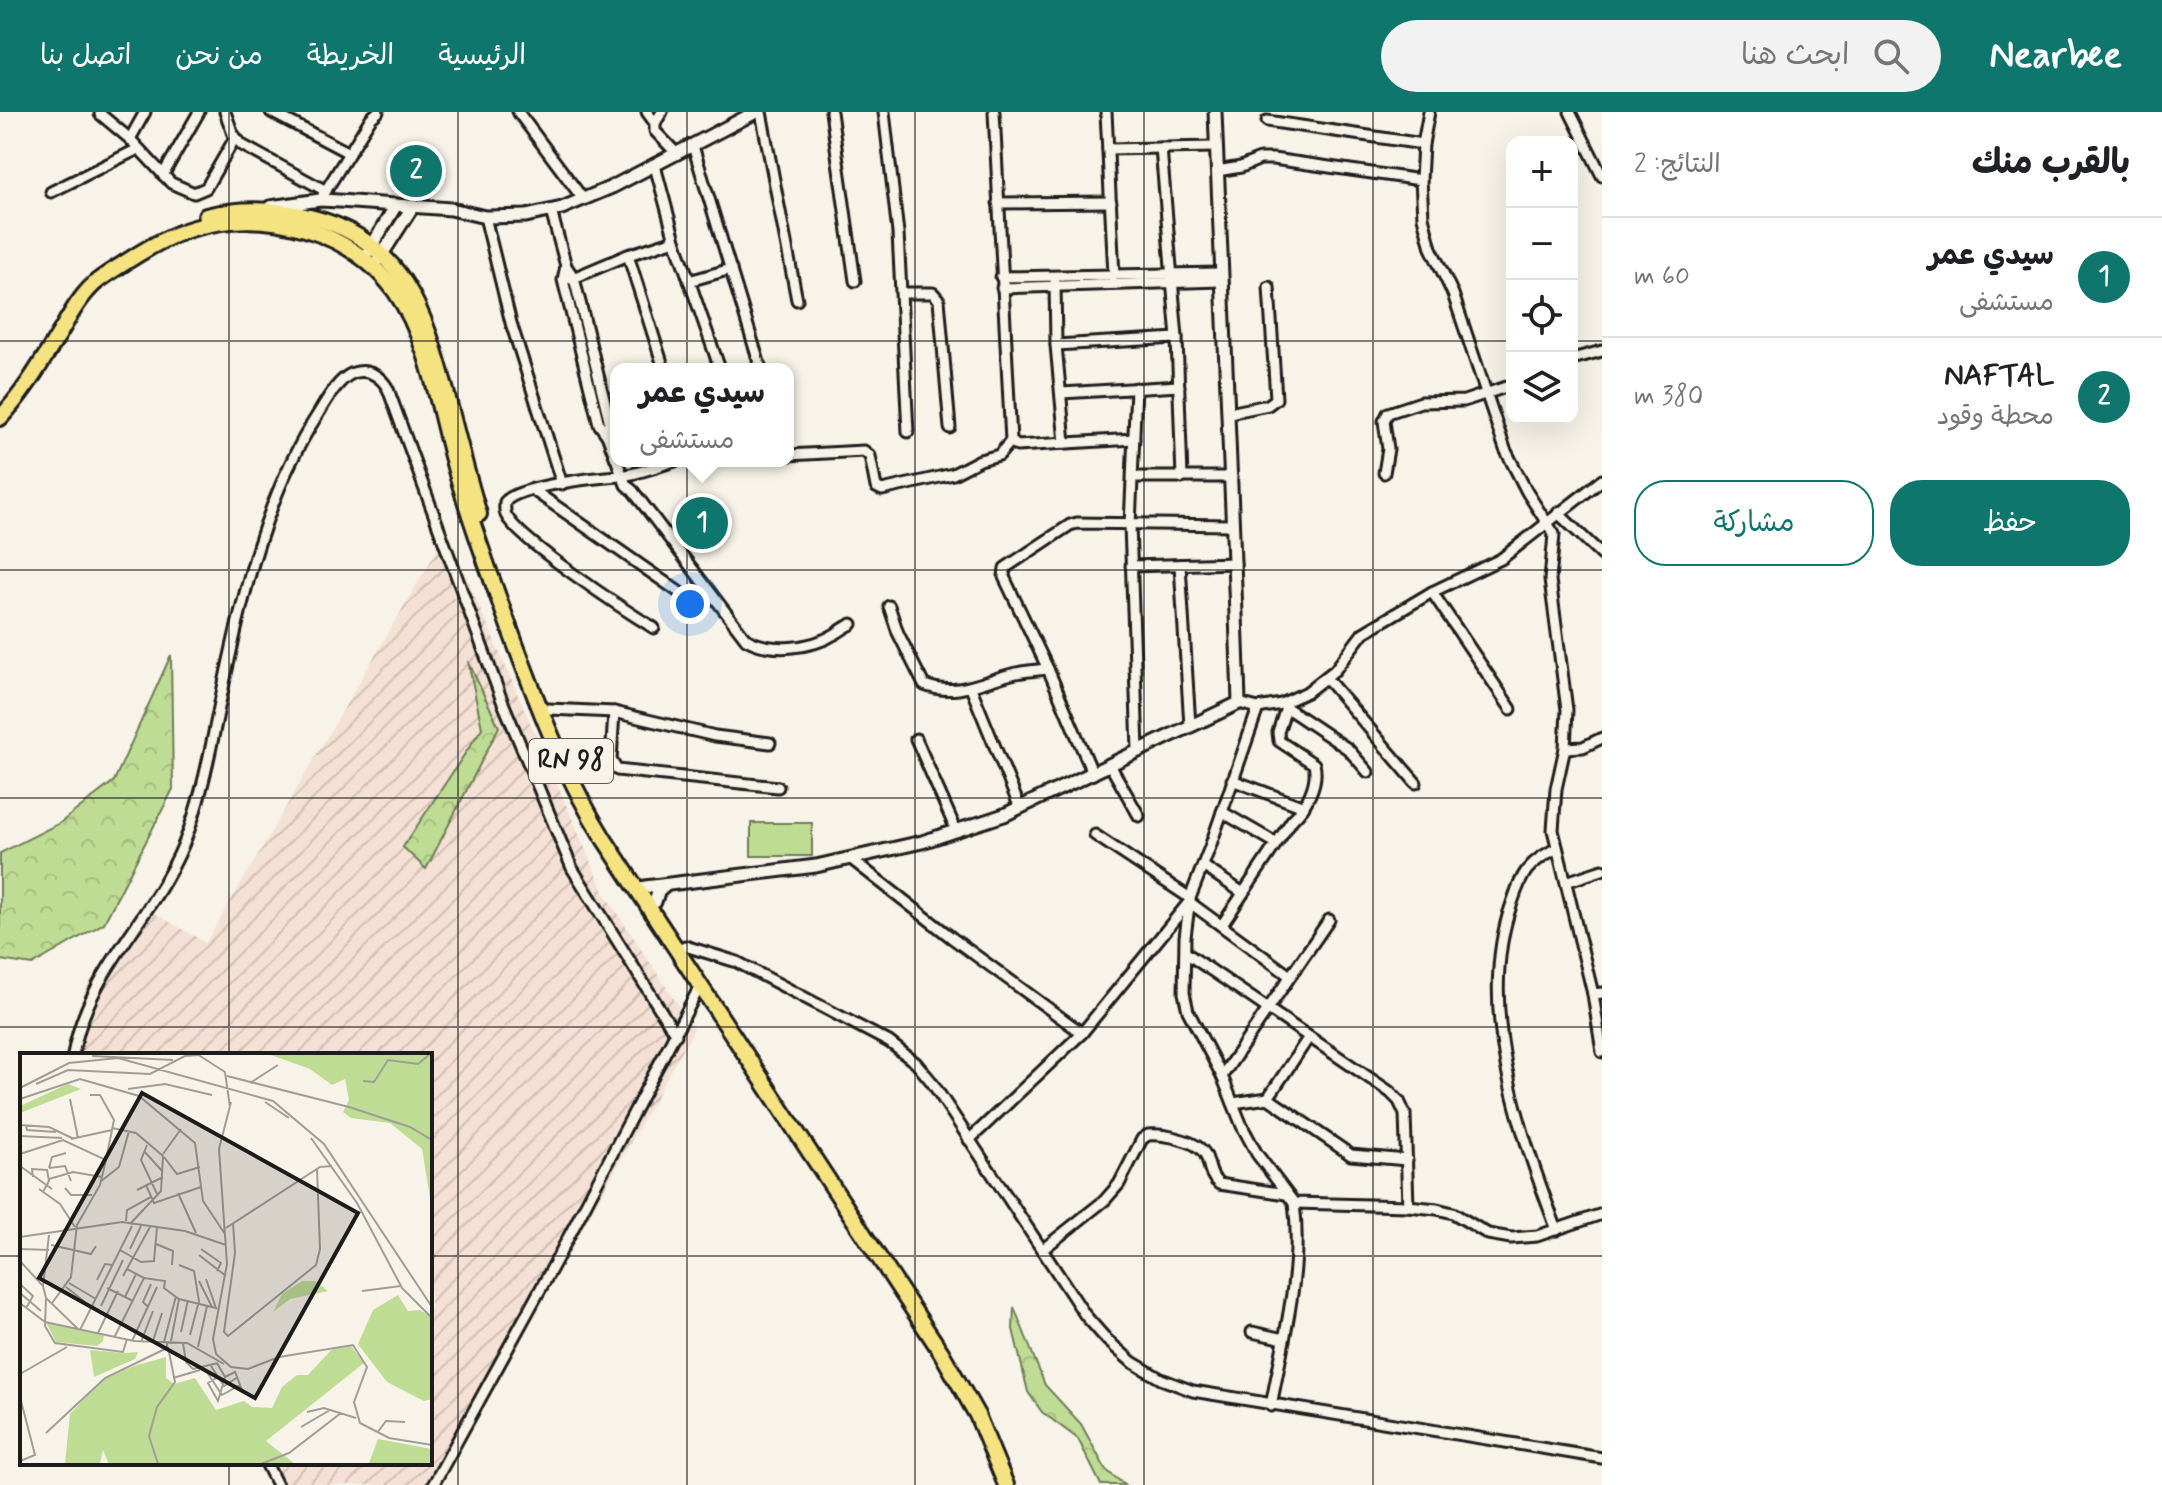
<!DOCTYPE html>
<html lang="ar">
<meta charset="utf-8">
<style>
:root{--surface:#fff;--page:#f2f2f2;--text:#202124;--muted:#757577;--line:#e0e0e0;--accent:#0f766e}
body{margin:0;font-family:Mynerve,"Playpen Sans Arabic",sans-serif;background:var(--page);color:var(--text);direction:rtl}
.controls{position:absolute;right:24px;top:24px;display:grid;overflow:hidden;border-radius:16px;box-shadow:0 8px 32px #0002}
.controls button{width:72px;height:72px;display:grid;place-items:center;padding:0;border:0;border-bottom:2px solid var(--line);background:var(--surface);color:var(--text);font:40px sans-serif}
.you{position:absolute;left:690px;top:492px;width:28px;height:28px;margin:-20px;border:6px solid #fff;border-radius:50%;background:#1a73e8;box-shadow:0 0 0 12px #1a73e833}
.badge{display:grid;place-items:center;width:52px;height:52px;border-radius:50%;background:var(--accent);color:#fff;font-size:26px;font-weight:700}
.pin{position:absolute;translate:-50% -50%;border:4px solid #fff;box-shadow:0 2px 8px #0006}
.popup{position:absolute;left:610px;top:251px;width:184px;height:104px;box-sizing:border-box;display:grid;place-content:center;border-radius:16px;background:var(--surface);filter:drop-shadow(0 2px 6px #0005);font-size:26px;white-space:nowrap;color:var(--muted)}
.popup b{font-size:30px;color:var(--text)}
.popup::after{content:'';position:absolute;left:50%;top:100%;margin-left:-16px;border:16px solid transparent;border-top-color:var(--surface)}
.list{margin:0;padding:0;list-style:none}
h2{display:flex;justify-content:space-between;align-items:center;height:104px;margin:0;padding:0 32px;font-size:34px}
h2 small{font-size:26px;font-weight:400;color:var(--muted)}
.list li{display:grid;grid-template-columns:52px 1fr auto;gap:24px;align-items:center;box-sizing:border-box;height:120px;padding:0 32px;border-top:2px solid var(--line)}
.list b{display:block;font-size:30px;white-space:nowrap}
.list p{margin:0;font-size:26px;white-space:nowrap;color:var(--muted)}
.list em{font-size:26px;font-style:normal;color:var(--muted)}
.actions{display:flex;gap:16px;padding:24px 32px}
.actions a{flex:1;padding:18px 0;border:2px solid var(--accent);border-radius:32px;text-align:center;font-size:28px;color:var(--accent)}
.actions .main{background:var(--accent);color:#fff}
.icon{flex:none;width:44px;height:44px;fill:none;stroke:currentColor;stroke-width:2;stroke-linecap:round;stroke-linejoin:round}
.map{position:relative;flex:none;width:1602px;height:1373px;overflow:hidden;direction:ltr}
header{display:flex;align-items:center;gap:48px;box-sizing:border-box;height:112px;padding:0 40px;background:var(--accent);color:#fff}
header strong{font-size:38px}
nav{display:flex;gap:44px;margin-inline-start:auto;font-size:28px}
.search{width:560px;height:72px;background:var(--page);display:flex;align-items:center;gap:20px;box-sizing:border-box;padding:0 28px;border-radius:44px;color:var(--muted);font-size:30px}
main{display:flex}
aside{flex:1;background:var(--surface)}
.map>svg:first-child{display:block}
.industrial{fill:url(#industrial-furrows)}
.forest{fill:url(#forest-crowns);stroke:#6e7c58;stroke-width:2}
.pitch{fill:#bfdc94;stroke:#6e7c58;stroke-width:2}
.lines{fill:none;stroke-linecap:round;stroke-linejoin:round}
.minor-casing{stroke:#1c1c1c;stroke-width:15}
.tertiary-casing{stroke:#1c1c1c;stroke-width:17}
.primary-casing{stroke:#1c1c1c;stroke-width:20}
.minor{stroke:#f7f3e8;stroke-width:9}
.tertiary{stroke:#f7f3e8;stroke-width:11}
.primary{stroke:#f5e382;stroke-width:14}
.grid{fill:none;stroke:#1c1c1c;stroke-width:2;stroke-opacity:0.55}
.labels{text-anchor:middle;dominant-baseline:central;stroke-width:6;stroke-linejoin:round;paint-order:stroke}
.shield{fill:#f7f3e8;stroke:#5e5c59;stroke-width:2}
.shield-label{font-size:26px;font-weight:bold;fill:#1c1c1c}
.inset-road{fill:none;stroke:#9f9d96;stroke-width:2}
.view{fill:#1c1c1c;fill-opacity:0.15;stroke:#1c1c1c;stroke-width:4}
.inset-edge{fill:none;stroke:#1c1c1c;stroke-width:4}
</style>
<header>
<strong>Nearbee</strong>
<div class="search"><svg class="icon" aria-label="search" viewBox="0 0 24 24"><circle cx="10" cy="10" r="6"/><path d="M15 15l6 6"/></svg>ابحث هنا</div>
<nav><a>الرئيسية</a><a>الخريطة</a><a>من نحن</a><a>اتصل بنا</a></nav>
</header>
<main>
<aside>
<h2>بالقرب منك<small>النتائج: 2</small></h2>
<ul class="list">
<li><span class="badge">1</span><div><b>سيدي عمر</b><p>مستشفى</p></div><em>60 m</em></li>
<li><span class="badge">2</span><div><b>NAFTAL</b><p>محطة وقود</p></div><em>380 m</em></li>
</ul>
<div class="actions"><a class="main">حفظ</a><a>مشاركة</a></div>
</aside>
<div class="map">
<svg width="1602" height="1373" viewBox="0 0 1602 1373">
<defs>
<pattern id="industrial-furrows" width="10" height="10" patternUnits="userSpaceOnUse" patternTransform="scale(2)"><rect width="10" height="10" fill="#f4e0d4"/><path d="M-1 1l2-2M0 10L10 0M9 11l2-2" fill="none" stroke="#d1c0b5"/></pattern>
<pattern id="forest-crowns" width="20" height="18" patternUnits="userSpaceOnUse" patternTransform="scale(2)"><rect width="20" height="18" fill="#bfdc94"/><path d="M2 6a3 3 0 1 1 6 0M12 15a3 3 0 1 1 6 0" fill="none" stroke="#a4bc7f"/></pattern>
</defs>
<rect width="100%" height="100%" fill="#f7f3e8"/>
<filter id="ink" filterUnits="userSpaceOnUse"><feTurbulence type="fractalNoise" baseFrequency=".0125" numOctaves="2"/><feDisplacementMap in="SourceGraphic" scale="16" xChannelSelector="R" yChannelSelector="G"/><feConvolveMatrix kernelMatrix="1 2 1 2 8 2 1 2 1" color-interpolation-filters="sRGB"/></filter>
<g filter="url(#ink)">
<path class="industrial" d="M447,421L606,784L694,917L438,1373H269L257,1351H430V943H66L85,878L142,794L206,831Z"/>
<g class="forest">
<path d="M171,543L173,677L104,811L32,853L0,848V741L60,711L114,669Z"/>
<path d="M468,549L499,615L426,757L403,735L482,616Z"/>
<path d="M1014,1195L1045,1273L1081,1312L1106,1358L1125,1373H1101L1078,1327L1042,1300L1028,1280L1013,1217Z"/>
</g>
<rect class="pitch" x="751" y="711" width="61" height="33"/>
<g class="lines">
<defs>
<g id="minor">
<path d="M225,0L233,22L242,33L326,79"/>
<path d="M271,0L349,41"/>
<path d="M518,0L583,87"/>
<path d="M647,0L655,11"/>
<path d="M662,0L655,11V19L677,42"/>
<path d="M761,0L797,188"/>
<path d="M831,0L855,169"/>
<path d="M884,0L898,121L908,320"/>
<path d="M994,0L1011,329L1017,334L1134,327"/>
<path d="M1106,0L1114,164"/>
<path d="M1429,0L1423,32L1421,68L1423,105L1431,136L1453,182L1505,337L1527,380L1554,422L1550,468L1567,598L1565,636L1556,677L1553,718L1593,882L1602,881"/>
<path d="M1570,0L1602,64"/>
<path d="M100,2L130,27L171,71L194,81L206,76L235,26"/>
<path d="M1267,9L1423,32"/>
<path d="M130,27L145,0"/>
<path d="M693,34L761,257"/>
<path d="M1161,36L1177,226L1182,366"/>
<path d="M1108,37L1216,35"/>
<path d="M655,54L675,128L720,257"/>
<path d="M1217,59L1241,55L1260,47H1273L1421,68"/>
<path d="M163,63L199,0"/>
<path d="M51,80L138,37"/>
<path d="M323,83L371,6L378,0"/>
<path d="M998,91L1111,90"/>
<path d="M551,99L566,154L574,166L609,307L607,323"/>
<path d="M485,105L511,211L562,372"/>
<path d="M628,143L664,257"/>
<path d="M566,154L563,168L599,312L607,323L616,347"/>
<path d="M1001,165L1220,161"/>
<path d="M571,167L628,143L675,128"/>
<path d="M689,169L731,157"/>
<path d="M1055,170L1056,233L1065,331"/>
<path d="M1002,176L1221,169"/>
<path d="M903,181H933L939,188L950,316"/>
<path d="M1056,233L1177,226"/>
<path d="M1572,247L1602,239"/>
<path d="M1136,276L1130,413L1138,638"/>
<path d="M1062,281L1179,274"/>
<path d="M1229,301L1268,293L1276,287L1269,175"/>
<path d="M788,343L864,339L870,344L876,375L882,378L953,362L980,348L999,343L1011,329"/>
<path d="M617,349L626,373L633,379L746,527C770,541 811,537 835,522C841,519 844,515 852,512"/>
<path d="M1384,361L1388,337L1384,309L1388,301L1421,290L1464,289L1512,273"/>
<path d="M1134,365H1232"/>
<path d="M533,378L686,485"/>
<path d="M1558,401L1602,443"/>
<path d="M1180,453L1190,614"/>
<path d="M1131,454L1235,451"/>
<path d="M1432,480L1511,597"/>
<path d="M889,494L898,521L924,573C958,586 984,568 1016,561C1026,559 1037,558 1048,557"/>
<path d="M654,516C626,499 518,428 506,403C504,398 505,396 505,390C517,374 598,365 620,364C638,362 658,354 675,349"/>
<path d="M1326,566L1416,671"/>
<path d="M971,576L1020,696"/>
<path d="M1239,591L1258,596L1281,592L1307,580L1335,558L1363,521L1432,480L1501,447L1602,368"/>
<path d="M1284,594L1348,637L1368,660"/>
<path d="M1258,596L1210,735L1190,786L1185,825L1184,881L1188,899L1222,964L1242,1014L1257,1042L1294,1091L1408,1094L1437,1097L1453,1101L1488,1122L1511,1126L1537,1124L1602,1102"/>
<path d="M549,597L614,600L715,624L770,631"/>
<path d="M614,600L611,648L617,658L778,675"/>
<path d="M916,627L956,718"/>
<path d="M1565,636L1583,635L1602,626"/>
<path d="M1110,653L1139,704"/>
<path d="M1093,662L1048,557L1004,465L1005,456L1070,413L1077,411L1233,413"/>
<path d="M1232,668L1304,695"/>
<path d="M1222,700L1276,731"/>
<path d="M1095,723L1190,786"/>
<path d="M850,746L952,826L1082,921"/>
<path d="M1203,754L1243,781"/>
<path d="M1566,770L1602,758"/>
<path d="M1222,813L1292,708C1306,695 1319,671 1314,652L1279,629L1278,620L1286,596"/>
<path d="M685,834L737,850L889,930L916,951L931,969L1085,1203L1107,1228L1132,1250L1161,1267L1193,1279L1602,1346"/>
<path d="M1186,841L1390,980L1399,989L1405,1002L1408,1094"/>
<path d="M1593,882L1602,940"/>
<path d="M73,943C88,854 160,802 189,718C205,672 213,624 223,576C243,482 265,384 318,302C326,289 338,267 353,261C368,256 381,264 388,277L501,586L572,756L676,923"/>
<path d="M1222,964L1329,808"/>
<path d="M1268,986L1309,925"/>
<path d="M1233,991L1268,986L1351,1043L1407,1048"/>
<path d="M969,1028L1082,921L1189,790L1290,864"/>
<path d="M1557,1118C1520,1020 1475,895 1512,791C1516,779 1520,767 1527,758C1535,748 1546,742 1557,736"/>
<path d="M1042,1138L1105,1088L1119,1072L1142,1027L1148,1023C1163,1022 1197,1028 1205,1042C1210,1052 1209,1064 1219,1072L1286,1082"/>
<path d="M1252,1220L1284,1227"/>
<path d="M1271,1294C1283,1229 1303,1157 1294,1091"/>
<path d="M266,1351L277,1373"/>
<path d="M433,1373L557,1147L700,874"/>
</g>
<g id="tertiary">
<path d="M270,95L320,88L339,89L451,97L485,105L526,104L562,96L612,75L756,0"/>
<path d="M369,139L396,93"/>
<path d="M379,147L413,94"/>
<path d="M645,775L816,754L922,730L1004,703L1239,591C1233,394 1223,197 1215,0"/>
<path d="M655,790L658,780L666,773"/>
</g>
<g id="primary">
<path d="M206,104C240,96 276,97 310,105C403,127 425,201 447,283C457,323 467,363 479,402"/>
<path d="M0,306C24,281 41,251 59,222C69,205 79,186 94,172C104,163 117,156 129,148C149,135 170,123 194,116C266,95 350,118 395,179C431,230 439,303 457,362C474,420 495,477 516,534C541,601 566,666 604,727L941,1240L977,1303L1006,1373"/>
</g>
</defs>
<use href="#minor" class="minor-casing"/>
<use href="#tertiary" class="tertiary-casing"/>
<use href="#primary" class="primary-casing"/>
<use href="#minor" class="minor"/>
<use href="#tertiary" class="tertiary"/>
<use href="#primary" class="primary"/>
</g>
</g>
<path class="grid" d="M229,0V943M458,0V1373M687,0V1373M915,0V1373M1144,0V1373M1373,0V1373M0,229H1512M1572,229H1602M0,458H1602M0,686H1602M0,915H1602M0,1144H22M430,1144H1602M229,1351V1373"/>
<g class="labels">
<rect class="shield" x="529" y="627" width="84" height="44" rx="6"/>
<g class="shield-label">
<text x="571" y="649">RN 98</text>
</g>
</g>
<g transform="translate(20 941)">
<rect width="412" height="412" fill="#f7f3e8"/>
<path d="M412,1V157L402,96L370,70L331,65L323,59L329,47L325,26L312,32L290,16L251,2ZM48,31L61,36L0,60V53ZM282,228H295L308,238L270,246L253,259L262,241ZM378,242L388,258L400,257L412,264V346L404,348L367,329L338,291L353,257ZM331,293L344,310L246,388L275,411H89L83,397L80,411H45L50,361L81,327L114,313L146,304V325L154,331L175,325L196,357L224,348L232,354L252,355L262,334L277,322H288L313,295ZM358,386L412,396V411H326L349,410Z" fill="#bfdc94"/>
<path d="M26,269L84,281L83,288L77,293L36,289ZM70,297L104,300L118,299L115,306L74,324Z" fill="#bfdc94"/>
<path class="inset-road" d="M177,1L205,19L210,54M72,3L153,7M207,23L329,54L390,74L412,87M343,28L354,29L368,7L398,11L410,1M230,30L258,12M16,31L48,17L130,21L165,3L180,2M0,35L49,10L98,5L253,48L304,91L412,254M108,36L145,31L192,42M70,42H80L94,67L86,107M0,46L60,26L119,43L175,90L183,148L205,181M50,46L58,85M211,49L199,96L207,211L193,286L196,301L211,314L228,316L259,304L333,292L347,314L334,349L340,370L369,385L412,392M245,49L269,65M0,72L29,74L54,86M6,72L7,77L36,79M92,75L116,80L143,103L141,138L110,171M0,83L42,85M291,85L337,150L381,233L342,238M51,86L92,77M127,92L121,107L138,143M124,98L143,119M0,101L43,87L86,107L80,132L57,172L51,224L32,250M143,101L161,76M144,104L157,121L180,114M0,113L32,136M29,115L45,113L51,128M29,115L32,104L46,100M13,124L12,116L27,117L29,128L23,139M29,126L53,119L82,124M80,129L99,114L109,78M126,132L134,150L181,134M45,135L51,142H72M19,136L40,151L55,174M117,137L143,124M158,140L176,180M106,168L107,157L131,144M213,170L215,200L204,279L208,283L296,212L300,196L297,116M206,175L300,114L312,113M0,184L102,169L165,178L206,192M136,191L153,198L152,212M31,192L71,201L76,193M0,196L29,197M110,196L121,173M181,196L201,210L197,218M100,197L121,209L134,208L137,174M179,202L206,223M0,208L23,233L26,245L58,276M159,212L174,218L179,248L170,282M103,223L130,174M124,225L145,228L144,235L159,246L196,255L186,226M77,227L85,211L92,212M179,228L192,254M49,230L76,246M0,231L13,243L6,255M23,233L29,182M46,234L65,249M381,234L412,265M87,235L113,248M0,240L21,258M105,244L116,221M26,245L25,273L35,290L103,299L107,286M0,250L25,269L114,288L167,290L204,311M81,253L103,207M127,253L123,249L131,231M60,277L112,173M161,279L168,247M78,280L98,238M95,283L124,225L107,216M112,288L137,234M133,288L142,260M151,288L159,246M121,289L133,258M144,289L156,243M163,290L166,309L173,316L198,310M178,294L187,253M197,310L205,324L198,348L188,330L198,324M191,313L204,333L218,324M185,316L202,342L220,332M0,321L47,294M205,324L215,319L222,337M153,325L180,317M0,344L15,402L0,408M287,359L304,355L336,365M281,374L310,357M26,380L85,325L147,295V289M357,380L366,368L385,369M138,411L129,383L137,354L155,329L148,294M241,411L269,400L321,360"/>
<path class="view" d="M122,40L338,160L235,345L19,225Z"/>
<rect width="412" height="412" class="inset-edge"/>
</g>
</svg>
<div class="controls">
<button>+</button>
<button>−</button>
<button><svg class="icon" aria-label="locate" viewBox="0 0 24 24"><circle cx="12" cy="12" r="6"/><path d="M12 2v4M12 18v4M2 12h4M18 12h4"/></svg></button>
<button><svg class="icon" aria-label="layers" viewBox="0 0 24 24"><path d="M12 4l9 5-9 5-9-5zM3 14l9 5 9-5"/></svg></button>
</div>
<div class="you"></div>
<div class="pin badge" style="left:702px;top:411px">1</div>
<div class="popup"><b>سيدي عمر</b>مستشفى</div>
<div class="pin badge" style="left:416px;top:59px">2</div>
</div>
</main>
